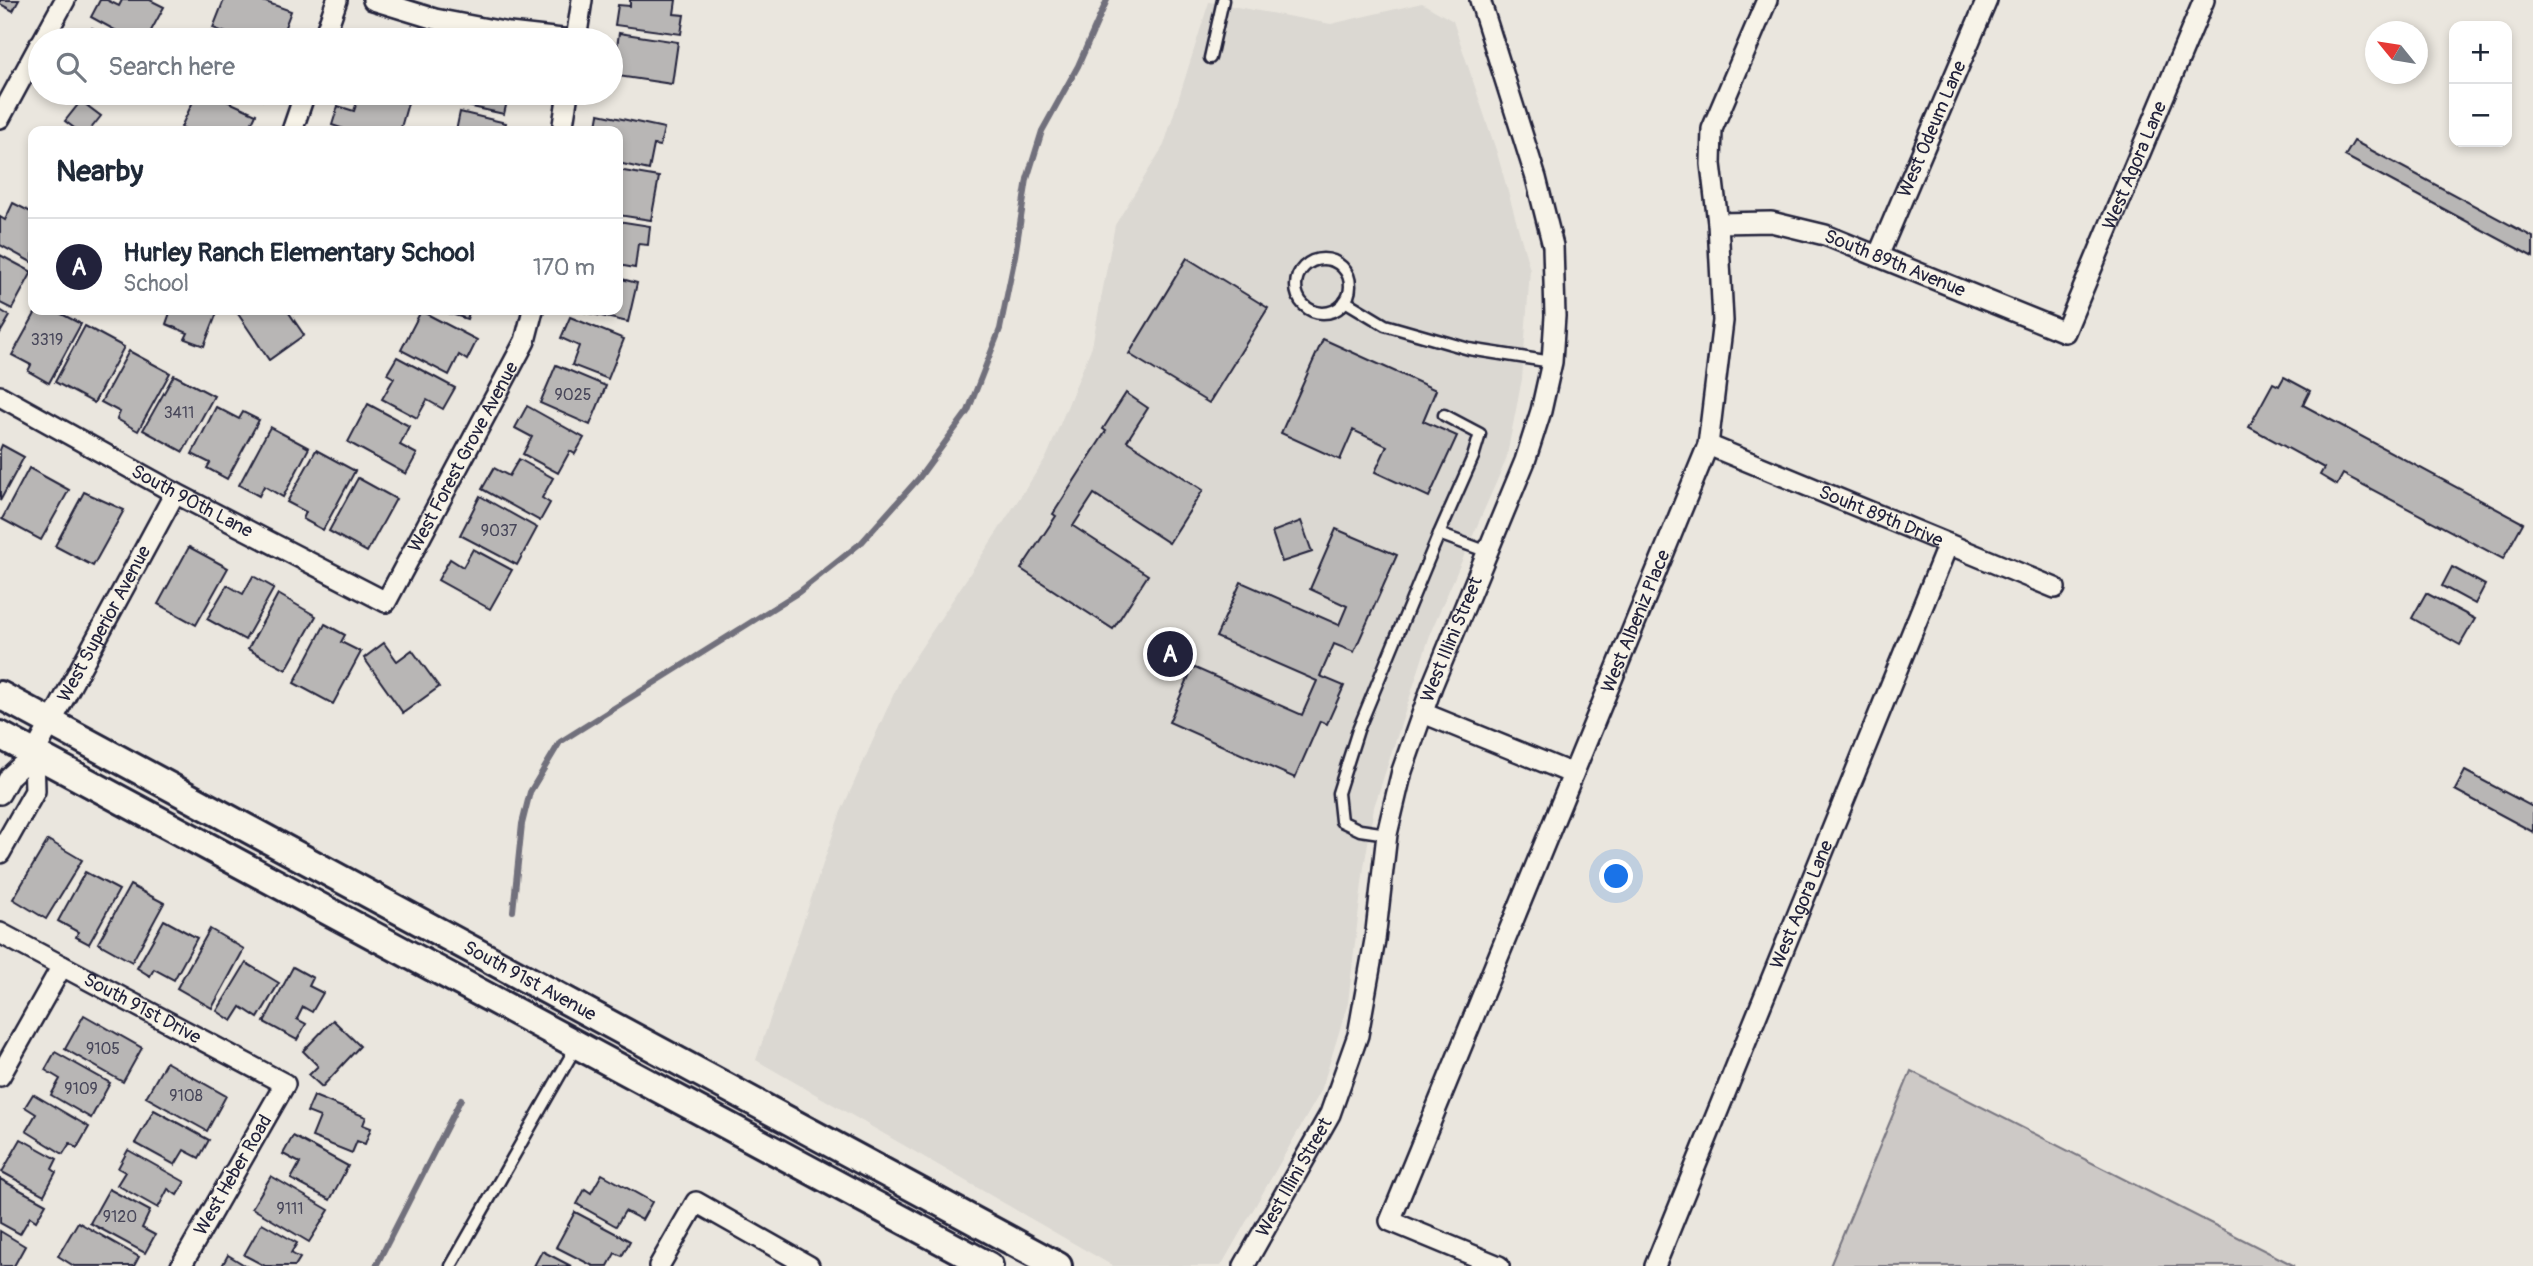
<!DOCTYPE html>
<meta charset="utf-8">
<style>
:root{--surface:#fff;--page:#f2f2f3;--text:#1f2937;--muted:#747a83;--line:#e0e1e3;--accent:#22223b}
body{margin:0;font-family:Pangolin,sans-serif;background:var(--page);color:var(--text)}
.controls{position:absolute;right:21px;top:21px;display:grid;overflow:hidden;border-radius:14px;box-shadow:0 4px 10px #0003}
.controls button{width:63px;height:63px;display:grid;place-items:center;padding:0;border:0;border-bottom:2px solid var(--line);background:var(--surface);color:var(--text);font:35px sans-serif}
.compass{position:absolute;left:2365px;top:21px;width:63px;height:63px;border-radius:50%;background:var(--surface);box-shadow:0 4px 10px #0003;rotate:300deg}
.you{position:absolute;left:1617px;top:877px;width:24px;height:24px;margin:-18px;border:5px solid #fff;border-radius:50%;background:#1a73e8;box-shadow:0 0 0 10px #1a73e833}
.badge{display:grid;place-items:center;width:46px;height:46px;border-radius:50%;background:var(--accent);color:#fff;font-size:23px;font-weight:700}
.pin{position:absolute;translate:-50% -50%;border:4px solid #fff;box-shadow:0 2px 7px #0006}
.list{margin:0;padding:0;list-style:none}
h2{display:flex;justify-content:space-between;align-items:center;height:91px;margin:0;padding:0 28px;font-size:30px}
h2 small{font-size:23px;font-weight:400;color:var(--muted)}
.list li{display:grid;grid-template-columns:46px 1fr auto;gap:21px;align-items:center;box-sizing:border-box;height:98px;padding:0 28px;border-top:2px solid var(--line)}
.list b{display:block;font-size:26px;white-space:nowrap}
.list p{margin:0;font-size:23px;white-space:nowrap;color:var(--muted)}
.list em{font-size:23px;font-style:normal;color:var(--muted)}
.icon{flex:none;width:38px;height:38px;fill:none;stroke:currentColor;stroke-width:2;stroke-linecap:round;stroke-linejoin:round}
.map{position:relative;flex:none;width:2533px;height:1266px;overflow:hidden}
.search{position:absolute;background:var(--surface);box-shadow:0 4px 10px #0003;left:28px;top:28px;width:595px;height:77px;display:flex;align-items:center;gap:18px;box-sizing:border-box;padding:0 24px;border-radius:38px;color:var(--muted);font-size:26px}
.panel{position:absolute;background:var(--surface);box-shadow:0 4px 10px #0003;left:28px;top:126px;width:595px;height:189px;border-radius:14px}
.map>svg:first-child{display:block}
.built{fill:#dbd8d2}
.green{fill:#cdc9c6;stroke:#787680;stroke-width:2}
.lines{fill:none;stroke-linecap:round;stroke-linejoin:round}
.stream{stroke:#716f7b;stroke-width:6}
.building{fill:#b8b6b5;stroke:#22223b;stroke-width:2}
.service-casing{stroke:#22223b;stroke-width:15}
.minor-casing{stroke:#22223b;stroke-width:24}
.secondary-casing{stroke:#22223b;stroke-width:32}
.service{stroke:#f7f3e8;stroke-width:10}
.minor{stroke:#f7f3e8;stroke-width:19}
.secondary{stroke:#f7f3e8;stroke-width:26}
.labels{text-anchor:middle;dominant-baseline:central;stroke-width:5;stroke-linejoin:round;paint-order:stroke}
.number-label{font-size:16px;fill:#48475a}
.street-label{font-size:19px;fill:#22223b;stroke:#f7f3e8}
</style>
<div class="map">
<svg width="2533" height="1266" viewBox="0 0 2533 1266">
<rect width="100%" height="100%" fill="#eae6de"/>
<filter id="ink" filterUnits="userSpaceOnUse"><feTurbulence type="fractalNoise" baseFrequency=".0143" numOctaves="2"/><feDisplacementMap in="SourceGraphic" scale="14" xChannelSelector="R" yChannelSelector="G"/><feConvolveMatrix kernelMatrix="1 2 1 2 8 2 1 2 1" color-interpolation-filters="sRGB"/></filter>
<g filter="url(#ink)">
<path class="built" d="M1209,2L1331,24L1422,3L1453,21L1497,153L1530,270L1522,379L1506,460L1432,629L1374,807L1364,867L1348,1003L1321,1091L1221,1266H1113L756,1060L840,814L900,680L1047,456L1092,346L1115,225L1164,145Z"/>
<path class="green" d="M1911,1071L2295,1266H1830Z"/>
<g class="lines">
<g class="stream">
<path d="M513,911L522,824L530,792L560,742L799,592L862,542L919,478L968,411L1000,329L1015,256L1027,179L1042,131L1078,66L1107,0"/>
<path d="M376,1266L461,1099"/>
</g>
</g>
<g class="building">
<path d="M0,0H19L13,11L0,4Z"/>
<path d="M100,0H107L119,6L122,0H150L164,7L146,40H133L91,17Z"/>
<path d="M224,0H260L291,11L280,40H245L213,28Z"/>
<path d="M630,0H676L674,14L684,15L681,34L615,25L618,5L630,6Z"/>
<path d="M92,28L115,40H85Z"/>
<path d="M619,33L678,42L672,84L611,75V54H616Z"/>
<path d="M197,93H209L256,114L248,131H239L229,127L227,131H189L181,127Z"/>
<path d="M243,93H264L262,100Z"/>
<path d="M360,93H376L408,103L400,131H350L332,125L338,106L354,111Z"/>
<path d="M456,93H509L504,114L454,103Z"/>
<path d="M81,101L101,116L89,131H78L65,121Z"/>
<path d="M460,112L506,123L504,131H456Z"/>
<path d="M599,114L664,128L660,146L654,145L649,170L618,163V131H596Z"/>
<path d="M2354,141L2533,237V257L2345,156Z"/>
<path d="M618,170L659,177L651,220L618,215Z"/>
<path d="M13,203L33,213V263L0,245V217L5,220Z"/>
<path d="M618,221L650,226L648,245L638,244L635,268L618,265Z"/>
<path d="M0,255L32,272L12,309L0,303Z"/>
<path d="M1187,258L1268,308L1209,403L1129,354Z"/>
<path d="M618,278L637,283L628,322L575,310H618Z"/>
<path d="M0,310L10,316L0,333Z"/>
<path d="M37,310H54L81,324L49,383L28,371L31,365L12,355Z"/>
<path d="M171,310H218L204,346L185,339L188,333L166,324Z"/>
<path d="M238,310H287L304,335L269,360L236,311Z"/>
<path d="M439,310H470L467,319Z"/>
<path d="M421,311L477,340L467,360L459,355L449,375L401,350Z"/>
<path d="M570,317L624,339L608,379L572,365L579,346L561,338Z"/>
<path d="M85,326L124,347L94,403L55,382Z"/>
<path d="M1323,339L1436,390L1423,421L1457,436L1429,497L1375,472L1387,446L1353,430L1340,460L1281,433Z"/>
<path d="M129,351L170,373L138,431L117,419L120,412L101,402Z"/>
<path d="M397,357L455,388L443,409L427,400L417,418L382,399L394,378L387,374Z"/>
<path d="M556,365L606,386L590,425L540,403Z"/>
<path d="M174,375L214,396L183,452L143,430Z"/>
<path d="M2284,377L2310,391L2303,405L2523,523L2503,559L2343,474L2337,485L2320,475L2324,468L2249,427L2273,383L2279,386Z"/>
<path d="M1126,393L1148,408L1127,441L1203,490L1169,543L1094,494L1073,526L1148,575L1113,629L1021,569L1056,516L1053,514L1106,431L1103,429Z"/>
<path d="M368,404L409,426L400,445L417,454L406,474L348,442Z"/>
<path d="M527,406L584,438L575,454L570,451L558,473L523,454L532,437L515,428Z"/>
<path d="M216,407L239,419L243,412L259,420L227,479L207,468L210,463L192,454Z"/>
<path d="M270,427L309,448L283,497L264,486L259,496L239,485Z"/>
<path d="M2,445L24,457L0,501V450Z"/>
<path d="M316,450L355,471L323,530L303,519L306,512L287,502Z"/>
<path d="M519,459L553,478L542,498L550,503L540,521L482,489L494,468L509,476Z"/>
<path d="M29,468L69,490L41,540L2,519Z"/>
<path d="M358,478L396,499L367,552L329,531Z"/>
<path d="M84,492L124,510L93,566L55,546Z"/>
<path d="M480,496L537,528L517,565L460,535Z"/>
<path d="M1301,521L1312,552L1282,562L1272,532Z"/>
<path d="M1336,529L1397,555L1354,652L1334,644L1320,676L1344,686L1327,724L1320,721L1295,778L1169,722L1193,667L1302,715L1317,681L1216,637L1241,582L1339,625L1347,606L1310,589Z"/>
<path d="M189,547L228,568L196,625L158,604Z"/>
<path d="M473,549L512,570L490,609L438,580L450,559L463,567Z"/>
<path d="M2452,567L2485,585L2475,604L2442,586Z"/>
<path d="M253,576L274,588L245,640L207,619L227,585L243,594Z"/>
<path d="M2426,593L2475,619L2460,645L2412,618Z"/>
<path d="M278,594L316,616L286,670L248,649Z"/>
<path d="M325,624L345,635L341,642L361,652L333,704L294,683Z"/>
<path d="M384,643L397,661L412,650L439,687L403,713L364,658Z"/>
<path d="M2465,771L2533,807V832L2455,790Z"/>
<path d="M48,840L82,860L46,919L13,899Z"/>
<path d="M85,872L119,890L89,944L76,937L78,932L58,921Z"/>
<path d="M130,885L164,903L132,962L98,943Z"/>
<path d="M164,920L197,938L174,980L154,969L150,976L137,968Z"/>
<path d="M210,929L244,949L212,1008L177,988Z"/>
<path d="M246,963L279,983L258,1018L241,1007L232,1021L217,1011Z"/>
<path d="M293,967L313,978L309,986L323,993L312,1012L303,1007L297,1019L306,1024L297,1040L264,1022Z"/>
<path d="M84,1015L142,1048L123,1082L65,1049Z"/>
<path d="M333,1020L360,1046L322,1087L309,1075L318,1066L303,1051Z"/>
<path d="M55,1052L110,1083L91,1118L51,1095L60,1079L45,1070Z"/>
<path d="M166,1062L226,1096L207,1131L146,1097Z"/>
<path d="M33,1094L89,1127L77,1148L70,1143L63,1154L26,1131L36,1114L25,1107Z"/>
<path d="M314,1096L366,1117L363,1125L371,1128L365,1144L357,1141L352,1153L312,1137L320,1117L307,1112Z"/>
<path d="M154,1110L209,1140L199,1158L184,1150L175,1165L135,1143Z"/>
<path d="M293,1136L348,1166L330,1200L291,1179L300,1163L283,1154Z"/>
<path d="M21,1139L57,1159L52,1169L56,1172L44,1195L2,1172Z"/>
<path d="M128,1150L185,1182L177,1195L168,1189L158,1208L117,1185L125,1172L118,1168Z"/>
<path d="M602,1174L652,1202L642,1220L625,1211L616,1226L577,1204L585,1189L591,1193Z"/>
<path d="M271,1176L329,1210L309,1242L252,1208Z"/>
<path d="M0,1179L46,1204L36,1221L30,1217L20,1234L0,1223Z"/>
<path d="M109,1189L150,1211L142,1228L155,1235L145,1253L90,1223Z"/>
<path d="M575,1212L630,1241L622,1256L615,1253L608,1266H593L556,1247Z"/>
<path d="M78,1222L139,1257L134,1266H74L58,1256Z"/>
<path d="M262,1223L297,1243L291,1253L300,1258L295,1266H265L244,1255Z"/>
<path d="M0,1231L25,1246L14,1266H0Z"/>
<path d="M542,1251L571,1266H534Z"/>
<path d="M228,1255L246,1266H222Z"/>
</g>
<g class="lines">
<defs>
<g id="service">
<path d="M1210,58L1223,0"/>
<circle cx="1323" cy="286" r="27"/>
<path d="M1345,301L1385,325L1469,349L1552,362"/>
<path d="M1439,534L1473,457L1480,434L1444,415"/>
<path d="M1387,834L1360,830L1341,821L1338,793L1358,730L1439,534L1488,552"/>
<path d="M451,1266L577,1045"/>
</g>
<g id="minor">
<path d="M373,0L435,19L509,33L571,40"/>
<path d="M43,40L65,0"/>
<path d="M323,40L337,0"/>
<path d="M576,40L582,0"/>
<path d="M0,118L40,44"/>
<path d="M292,131L305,93"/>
<path d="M562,131L568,93"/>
<path id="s1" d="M1718,223L1771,222L1825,235L2065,332L2204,0"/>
<path id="s2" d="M1878,256L1987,0"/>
<path id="s3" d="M0,396L175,493L386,602L525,341L533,310"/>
<path id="s4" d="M1708,445L2055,588"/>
<path d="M1423,713L1573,774"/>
<path id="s5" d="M0,794L10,776L34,754L175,493"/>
<path d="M0,853L35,791L34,754"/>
<path id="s6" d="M0,933L285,1084L181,1266"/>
<path d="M0,1076L62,966"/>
<path d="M659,1266L696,1202L809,1266"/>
<path id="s7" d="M1244,1266L1330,1114L1358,1035L1375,940L1387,834L1402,771L1432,686L1525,461L1541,411L1552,362L1555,316L1553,246L1536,178L1480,0"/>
<path id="s8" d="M1499,1266L1390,1221L1708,445L1723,321L1718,223L1711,164L1712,129L1767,0"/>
<path id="s9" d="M1655,1266L1948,544"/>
</g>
<g id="secondary">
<path id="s10" d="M0,695L1058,1266"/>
<path d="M0,735L989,1266"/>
</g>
</defs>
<use href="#service" class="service-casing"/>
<use href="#minor" class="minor-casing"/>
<use href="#secondary" class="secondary-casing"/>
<use href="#service" class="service"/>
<use href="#minor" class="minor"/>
<use href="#secondary" class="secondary"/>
</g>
</g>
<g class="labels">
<g class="number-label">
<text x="47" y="340">3319</text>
<text x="573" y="395">9025</text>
<text x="179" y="413">3411</text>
<text x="499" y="531">9037</text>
<text x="103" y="1049">9105</text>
<text x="81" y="1089">9109</text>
<text x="186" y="1096">9108</text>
<text x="290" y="1209">9111</text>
<text x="120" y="1217">9120</text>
</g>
<g class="street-label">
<text stroke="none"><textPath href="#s2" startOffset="138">West Odeum Lane</textPath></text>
<text stroke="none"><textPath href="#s1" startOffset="548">West Agora Lane</textPath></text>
<text stroke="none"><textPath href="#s1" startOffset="184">South 89th Avenue</textPath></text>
<text stroke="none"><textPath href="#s3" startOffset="602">West Forest Grove Avenue</textPath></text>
<text stroke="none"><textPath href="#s3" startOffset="219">South 90th Lane</textPath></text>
<text stroke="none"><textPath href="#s4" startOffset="187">Souht 89th Drive</textPath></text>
<text stroke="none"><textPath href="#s8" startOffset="766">West Albeniz Place</textPath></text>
<text stroke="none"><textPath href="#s5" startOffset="201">West Superior Avenue</textPath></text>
<text stroke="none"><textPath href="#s7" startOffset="667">West Illini Street</textPath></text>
<text stroke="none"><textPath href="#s9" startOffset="390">West Agora Lane</textPath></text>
<text stroke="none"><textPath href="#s10" startOffset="602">South 91st Avenue</textPath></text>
<text stroke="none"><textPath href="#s6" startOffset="161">South 91st Drive</textPath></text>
<text transform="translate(233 1175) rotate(-60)">West Heber Road</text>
<text stroke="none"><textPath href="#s7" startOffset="102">West Illini Street</textPath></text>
</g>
</g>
</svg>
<div class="controls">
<button>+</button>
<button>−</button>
</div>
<svg class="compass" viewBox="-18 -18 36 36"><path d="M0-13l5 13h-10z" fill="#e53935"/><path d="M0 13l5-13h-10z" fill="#747a83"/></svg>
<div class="you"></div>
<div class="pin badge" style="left:1170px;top:654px">A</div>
<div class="search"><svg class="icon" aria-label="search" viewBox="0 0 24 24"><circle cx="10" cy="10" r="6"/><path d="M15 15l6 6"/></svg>Search here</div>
<section class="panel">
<h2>Nearby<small></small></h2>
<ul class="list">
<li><span class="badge">A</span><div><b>Hurley Ranch Elementary School</b><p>School</p></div><em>170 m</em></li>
</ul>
</section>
</div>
